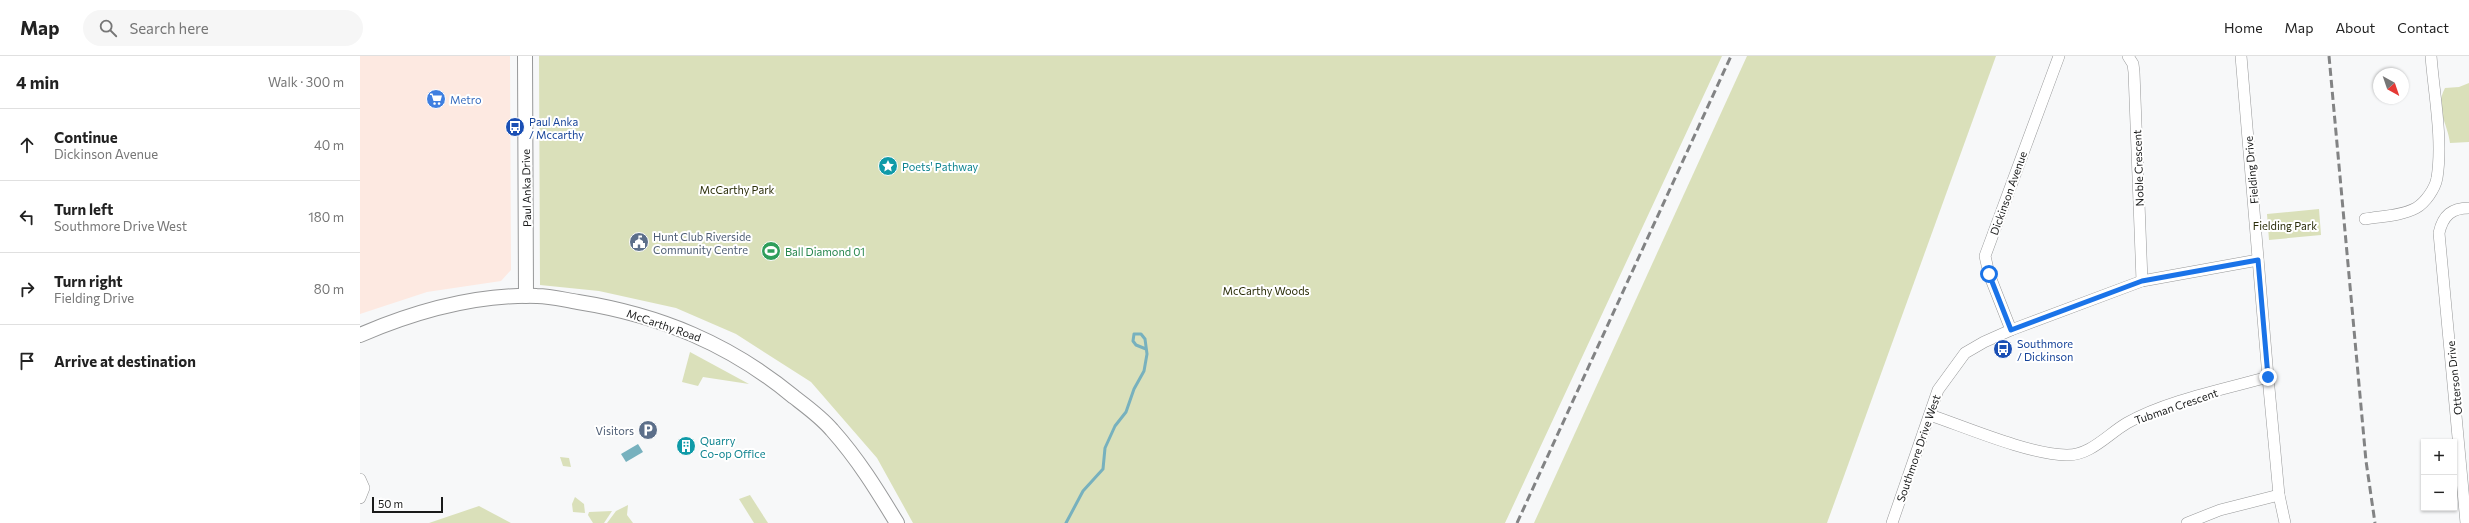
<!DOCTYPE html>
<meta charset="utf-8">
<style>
:root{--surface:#fff;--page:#f6f6f6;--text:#222;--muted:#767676;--line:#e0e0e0}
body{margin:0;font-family:Commissioner,sans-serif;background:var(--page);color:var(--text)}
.controls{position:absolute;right:12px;bottom:12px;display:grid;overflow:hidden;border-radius:0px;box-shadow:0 1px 3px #0004}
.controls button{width:36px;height:36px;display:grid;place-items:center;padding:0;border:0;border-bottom:1px solid var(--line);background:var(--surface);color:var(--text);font:20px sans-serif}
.compass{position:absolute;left:2013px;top:12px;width:36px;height:36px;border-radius:50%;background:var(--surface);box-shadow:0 1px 3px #0004;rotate:140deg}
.scale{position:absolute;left:12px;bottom:10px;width:71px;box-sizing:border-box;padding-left:4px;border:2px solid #191a1a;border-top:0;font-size:11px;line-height:14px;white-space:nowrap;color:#191a1a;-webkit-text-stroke:3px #fff;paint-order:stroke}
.stop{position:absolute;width:12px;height:12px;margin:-9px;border:3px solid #1a73e8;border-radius:50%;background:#fff}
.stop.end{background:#1a73e8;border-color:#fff;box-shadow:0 1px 4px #0008}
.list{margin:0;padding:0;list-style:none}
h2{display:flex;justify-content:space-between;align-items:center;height:52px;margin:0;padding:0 16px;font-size:17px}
h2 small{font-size:13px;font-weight:400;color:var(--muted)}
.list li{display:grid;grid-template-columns:26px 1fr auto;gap:12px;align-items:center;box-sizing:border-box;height:72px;padding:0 16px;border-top:1px solid var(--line)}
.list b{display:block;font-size:15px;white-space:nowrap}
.list p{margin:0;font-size:13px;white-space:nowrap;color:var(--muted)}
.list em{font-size:13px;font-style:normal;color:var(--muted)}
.icon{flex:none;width:22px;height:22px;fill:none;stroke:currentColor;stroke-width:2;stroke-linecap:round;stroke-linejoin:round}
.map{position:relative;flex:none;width:2109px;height:467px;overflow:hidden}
header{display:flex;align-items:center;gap:24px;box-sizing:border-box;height:56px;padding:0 20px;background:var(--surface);border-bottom:1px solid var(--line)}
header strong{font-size:19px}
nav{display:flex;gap:22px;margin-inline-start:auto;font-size:14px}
.search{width:280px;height:36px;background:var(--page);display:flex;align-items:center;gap:10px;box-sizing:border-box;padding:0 14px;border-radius:22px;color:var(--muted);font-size:15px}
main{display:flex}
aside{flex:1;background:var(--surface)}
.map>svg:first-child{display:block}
.commercial{fill:#fde9e1}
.green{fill:#dae0ba}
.water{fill:#77b1be}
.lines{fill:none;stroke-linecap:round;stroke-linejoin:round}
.stream{stroke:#77b1be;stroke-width:3}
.minor-casing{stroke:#979899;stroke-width:12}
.tertiary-casing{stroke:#979899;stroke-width:16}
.minor{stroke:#fff;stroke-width:11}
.tertiary{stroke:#fff;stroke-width:14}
.rail{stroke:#828384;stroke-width:3;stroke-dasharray:8 4;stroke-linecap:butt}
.route{stroke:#1a73e8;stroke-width:5}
.labels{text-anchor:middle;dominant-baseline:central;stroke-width:4;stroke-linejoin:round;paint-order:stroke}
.shop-label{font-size:11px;fill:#366cbe;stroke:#fff;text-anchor:start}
.transit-label{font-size:11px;fill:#164399;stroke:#fff;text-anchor:start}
.culture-label{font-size:11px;fill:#0d838f;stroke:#fff;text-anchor:start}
.street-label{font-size:11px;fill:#191a1a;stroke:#fff}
.park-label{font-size:11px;fill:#2a2d08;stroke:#fff}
.service-label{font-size:11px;fill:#4e5e75;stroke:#fff;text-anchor:start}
.leisure-label{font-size:11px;fill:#27864d;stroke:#fff;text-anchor:start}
</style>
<header>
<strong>Map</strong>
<div class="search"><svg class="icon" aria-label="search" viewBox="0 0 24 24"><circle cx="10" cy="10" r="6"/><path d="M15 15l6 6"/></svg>Search here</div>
<nav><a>Home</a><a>Map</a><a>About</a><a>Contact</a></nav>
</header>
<main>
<aside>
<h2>4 min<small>Walk · 300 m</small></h2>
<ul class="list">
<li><svg class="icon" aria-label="ahead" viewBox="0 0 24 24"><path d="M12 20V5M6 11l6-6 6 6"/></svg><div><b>Continue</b><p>Dickinson Avenue</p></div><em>40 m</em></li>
<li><svg class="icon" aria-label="left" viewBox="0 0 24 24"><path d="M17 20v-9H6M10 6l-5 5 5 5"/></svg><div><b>Turn left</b><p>Southmore Drive West</p></div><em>180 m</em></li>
<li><svg class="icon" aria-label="right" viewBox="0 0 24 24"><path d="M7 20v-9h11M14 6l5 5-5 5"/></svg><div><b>Turn right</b><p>Fielding Drive</p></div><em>80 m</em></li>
<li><svg class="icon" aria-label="arrive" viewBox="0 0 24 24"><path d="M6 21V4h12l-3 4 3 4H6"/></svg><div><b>Arrive at destination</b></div></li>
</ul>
</aside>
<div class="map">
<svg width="2109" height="467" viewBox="0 0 2109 467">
<rect width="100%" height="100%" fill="#f7f8f9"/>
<path class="commercial" d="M0,0H150L151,214L141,225L67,236L0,258Z"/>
<g class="green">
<path d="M179,0H1362L1145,467H553L517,402L451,326L376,278L316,252L239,235L180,229Z"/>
<path d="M1387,0H1636L1467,467H1174Z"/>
<path d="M2109,27V86L2090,87C2088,68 2074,52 2085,32L2099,31Z"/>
<path d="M1959,153L1961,179L1909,184L1907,158Z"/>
<path d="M330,296L389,328L343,321L338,330L322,326Z"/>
<path d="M200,401L209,402L211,411L203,410Z"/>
<path d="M390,439L408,467H394L379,443Z"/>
<path d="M215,441L224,448L225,457L213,456L212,448Z"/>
<path d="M268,449L267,459L273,467H247L256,455Z"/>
<path d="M119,450L151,467H69Z"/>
<path d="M252,455L244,467H233L228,459L229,456Z"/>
</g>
<path class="water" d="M278,388L283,396L266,406L261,398Z"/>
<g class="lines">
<path class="stream" d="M706,467L723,435L743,413L745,392L755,370L766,356L774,333L784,315L787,298L785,283L781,278H774L773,285L776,289L786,293"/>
<defs>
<g id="minor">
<path d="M1768,0L1773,8L1774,16L1782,225"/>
<path d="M1881,0L1908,321L1919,439L1925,467"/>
<path d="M2005,163C2022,160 2041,160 2056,152C2065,147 2075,133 2077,122C2083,83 2074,39 2071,0"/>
<path d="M1651,274L1629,218L1625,200L1699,0"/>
<path d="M1570,359C1608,372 1668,398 1706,399C1730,400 1748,378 1767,367C1805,345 1865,333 1908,321"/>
<path d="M0,423L4,432L0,442"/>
<path d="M1532,467L1578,334L1605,297L1624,286L1651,274L1782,225L1898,204"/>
<path d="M1827,467L1860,454L1919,439"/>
<path d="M2106,467L2079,177C2083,159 2092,152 2109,152"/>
</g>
<g id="tertiary">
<path d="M165,0L166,240"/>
<path d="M0,279C56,255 116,238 177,240C191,240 205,244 218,246C300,259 370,288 434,341C447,351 461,361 472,374C498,403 517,434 537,467"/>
</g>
</defs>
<use href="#minor" class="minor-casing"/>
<use href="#tertiary" class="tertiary-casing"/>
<use href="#minor" class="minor"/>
<use href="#tertiary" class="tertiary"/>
<g class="rail">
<path d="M1969,0L2006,405L2015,467"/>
<path d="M1157,467L1371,0"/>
</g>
</g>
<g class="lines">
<path class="route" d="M1629,218L1651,274L1782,225L1898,204L1908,321"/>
</g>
<defs>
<symbol id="supermarket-disc" viewBox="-11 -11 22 22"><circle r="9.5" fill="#3f7fe0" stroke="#fff"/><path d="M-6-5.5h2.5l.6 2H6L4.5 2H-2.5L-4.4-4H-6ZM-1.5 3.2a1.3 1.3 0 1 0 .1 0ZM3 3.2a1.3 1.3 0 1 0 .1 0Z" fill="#fff"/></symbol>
<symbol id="bus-disc" viewBox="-11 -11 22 22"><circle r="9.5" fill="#1a4fb4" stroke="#fff"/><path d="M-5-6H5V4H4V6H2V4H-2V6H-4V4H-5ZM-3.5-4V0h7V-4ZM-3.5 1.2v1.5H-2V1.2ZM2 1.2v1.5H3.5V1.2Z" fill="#fff"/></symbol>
<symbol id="sight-disc" viewBox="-11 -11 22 22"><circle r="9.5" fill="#0f9aa8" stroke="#fff"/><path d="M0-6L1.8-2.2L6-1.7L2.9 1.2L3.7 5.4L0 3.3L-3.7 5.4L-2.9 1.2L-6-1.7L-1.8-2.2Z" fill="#fff"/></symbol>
<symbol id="civic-disc" viewBox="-11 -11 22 22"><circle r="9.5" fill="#5c6f8a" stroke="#fff"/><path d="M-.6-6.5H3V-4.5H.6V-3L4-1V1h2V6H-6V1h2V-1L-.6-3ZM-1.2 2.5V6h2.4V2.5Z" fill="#fff"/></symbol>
<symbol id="stadium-disc" viewBox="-11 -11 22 22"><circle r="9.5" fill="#2e9e5b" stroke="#fff"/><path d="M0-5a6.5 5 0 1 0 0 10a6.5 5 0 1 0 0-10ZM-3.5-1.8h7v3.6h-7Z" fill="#fff"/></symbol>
<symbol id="parking-disc" viewBox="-11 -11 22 22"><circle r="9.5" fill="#5c6f8a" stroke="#fff"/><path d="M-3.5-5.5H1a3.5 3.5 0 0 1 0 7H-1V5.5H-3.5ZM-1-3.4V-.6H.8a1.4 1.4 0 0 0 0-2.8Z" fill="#fff"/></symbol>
<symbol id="building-disc" viewBox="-11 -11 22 22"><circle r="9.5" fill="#0f9aa8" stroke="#fff"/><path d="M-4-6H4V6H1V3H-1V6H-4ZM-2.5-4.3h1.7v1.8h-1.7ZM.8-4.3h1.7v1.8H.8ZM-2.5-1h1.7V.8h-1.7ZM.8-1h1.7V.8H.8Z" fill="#fff"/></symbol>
</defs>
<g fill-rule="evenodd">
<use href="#supermarket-disc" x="65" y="32" width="22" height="22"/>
<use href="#bus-disc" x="144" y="60" width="22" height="22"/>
<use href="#sight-disc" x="517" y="99" width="22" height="22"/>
<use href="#civic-disc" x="268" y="175" width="22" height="22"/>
<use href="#stadium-disc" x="400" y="184" width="22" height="22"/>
<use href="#bus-disc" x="1632" y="282" width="22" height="22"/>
<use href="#parking-disc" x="277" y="363" width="22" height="22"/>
<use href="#building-disc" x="315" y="379" width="22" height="22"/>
</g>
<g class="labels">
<g class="shop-label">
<text x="90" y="43">Metro</text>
</g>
<g class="transit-label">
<text x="169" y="65">Paul Anka<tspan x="169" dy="13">/ Mccarthy</tspan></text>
<text x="1657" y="287">Southmore<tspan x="1657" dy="13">/ Dickinson</tspan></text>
</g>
<g class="culture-label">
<text x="542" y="110">Poets' Pathway</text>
<text x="340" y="384">Quarry<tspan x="340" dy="13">Co-op Office</tspan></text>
</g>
<g class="street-label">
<text transform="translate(1778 112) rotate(-92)">Noble Crescent</text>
<text transform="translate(1891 114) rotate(-95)">Fielding Drive</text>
<text transform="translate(166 132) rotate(-91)">Paul Anka Drive</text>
<text transform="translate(1648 137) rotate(-70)">Dickinson Avenue</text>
<text transform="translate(304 269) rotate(19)">McCarthy Road</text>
<text transform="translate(2094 322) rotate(-96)">Otterson Drive</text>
<text transform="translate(1816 350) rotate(-19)">Tubman Crescent</text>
<text transform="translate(1558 392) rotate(-71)">Southmore Drive West</text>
</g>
<g class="park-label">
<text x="377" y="133">McCarthy Park</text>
<text x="1925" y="169">Fielding Park</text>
<text x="906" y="234">McCarthy Woods</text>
</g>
<g class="service-label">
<text x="293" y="180">Hunt Club Riverside<tspan x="293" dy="13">Community Centre</tspan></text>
<text x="274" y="374" text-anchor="end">Visitors</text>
</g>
<g class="leisure-label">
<text x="425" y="195">Ball Diamond 01</text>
</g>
</g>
</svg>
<div class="controls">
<button>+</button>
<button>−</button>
</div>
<svg class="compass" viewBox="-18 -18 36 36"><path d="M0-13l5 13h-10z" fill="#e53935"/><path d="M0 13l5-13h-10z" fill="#767676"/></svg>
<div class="scale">50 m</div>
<div class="stop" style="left:1629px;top:218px"></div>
<div class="stop end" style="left:1908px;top:321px"></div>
</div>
</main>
